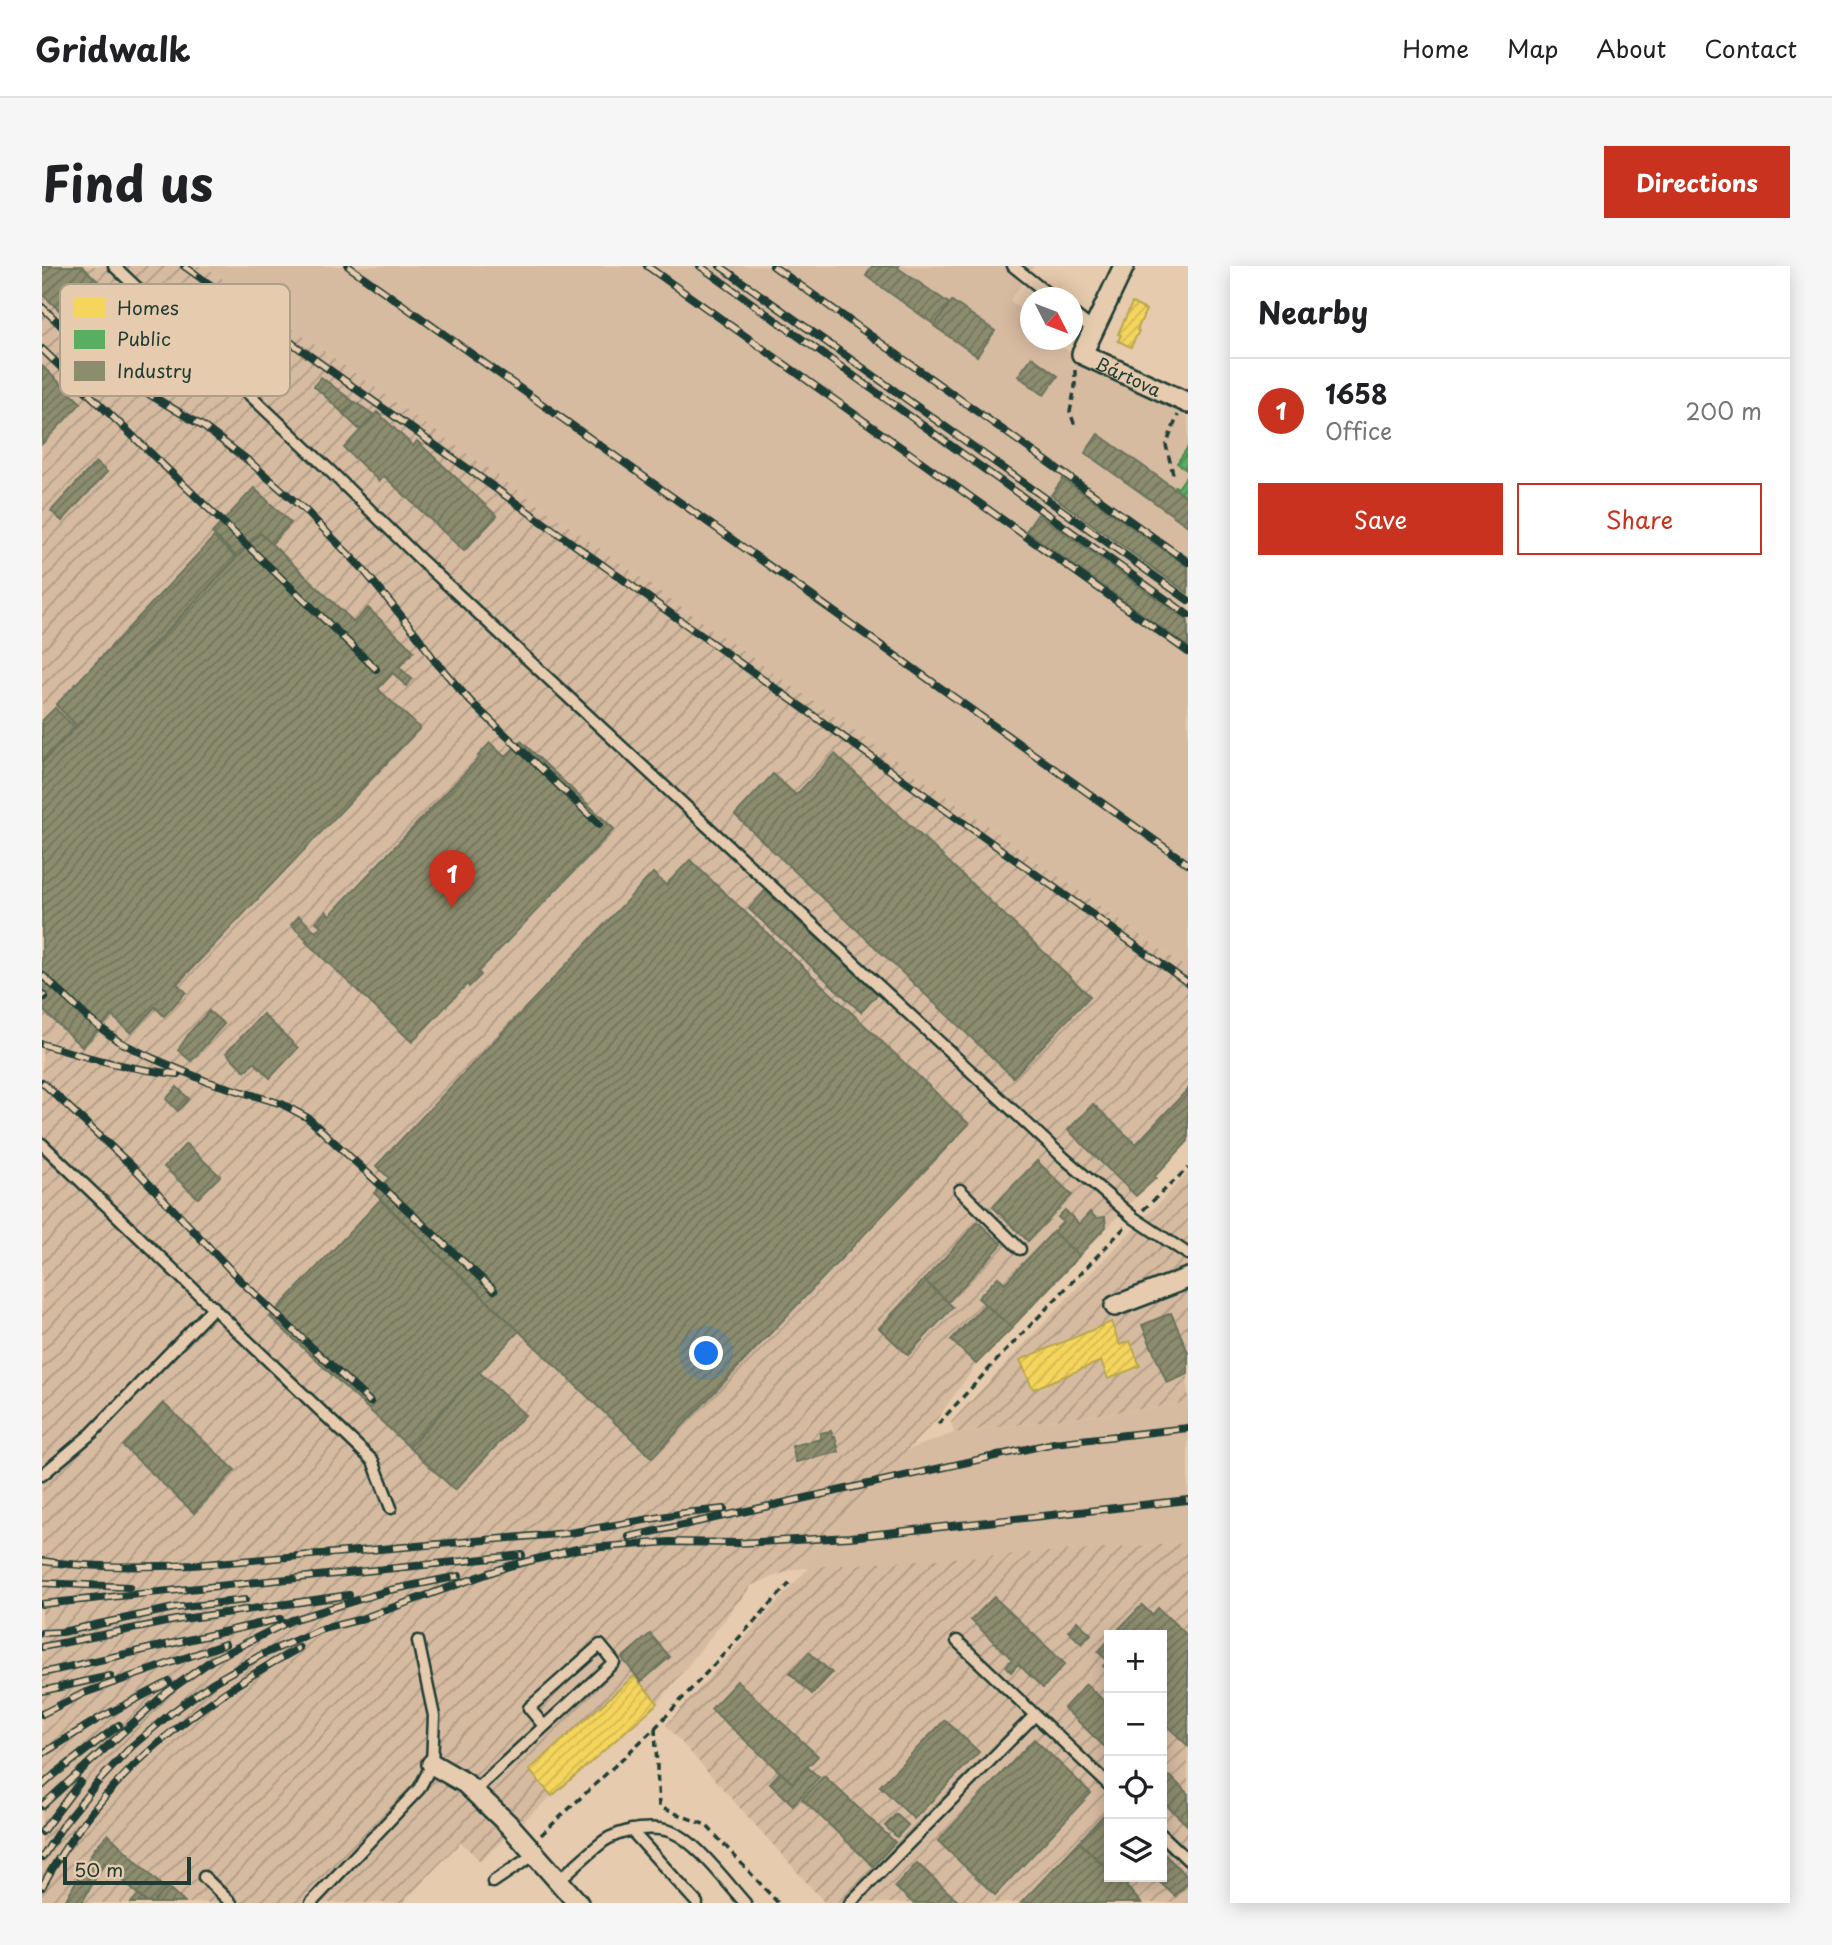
<!DOCTYPE html>
<meta charset="utf-8">
<style>
:root{--surface:#fff;--page:#f6f6f6;--text:#202124;--muted:#757577;--line:#e0e0e0;--accent:#c8321e}
body{margin:0;font-family:"Playpen Sans",sans-serif;background:var(--page);color:var(--text)}
.controls{position:absolute;right:21px;bottom:21px;display:grid;overflow:hidden;border-radius:0px;box-shadow:0 4px 18px #0003}
.controls button{width:63px;height:63px;display:grid;place-items:center;padding:0;border:0;border-bottom:2px solid var(--line);background:var(--surface);color:var(--text);font:35px sans-serif}
.compass{position:absolute;left:978px;top:21px;width:63px;height:63px;border-radius:50%;background:var(--surface);box-shadow:0 4px 18px #0003;rotate:132deg}
.scale{position:absolute;left:21px;bottom:18px;width:128px;box-sizing:border-box;padding-left:7px;border:4px solid #1f3d34;border-top:0;font-size:19px;line-height:24px;white-space:nowrap;color:#1f3d34;-webkit-text-stroke:5px #e7cbae;paint-order:stroke}
.you{position:absolute;left:665px;top:1088px;width:24px;height:24px;margin:-18px;border:5px solid #fff;border-radius:50%;background:#1a73e8;box-shadow:0 0 0 10px #1a73e833}
.badge{display:grid;place-items:center;width:46px;height:46px;border-radius:50%;background:var(--accent);color:#fff;font-size:23px;font-weight:700}
.pin{position:absolute;translate:-50% -58px;filter:drop-shadow(0 2px 4px #0008)}
.pin::after{content:'';position:absolute;top:37px;width:24px;height:21px;background:inherit;clip-path:polygon(0 0,100% 0,50% 100%)}
.list{margin:0;padding:0;list-style:none}
h2{display:flex;justify-content:space-between;align-items:center;height:91px;margin:0;padding:0 28px;font-size:30px}
h2 small{font-size:23px;font-weight:400;color:var(--muted)}
.list li{display:grid;grid-template-columns:46px 1fr auto;gap:21px;align-items:center;box-sizing:border-box;height:105px;padding:0 28px;border-top:2px solid var(--line)}
.list b{display:block;font-size:26px;white-space:nowrap}
.list p{margin:0;font-size:23px;white-space:nowrap;color:var(--muted)}
.list em{font-size:23px;font-style:normal;color:var(--muted)}
.actions{display:flex;gap:14px;padding:21px 28px}
.actions a{flex:1;padding:16px 0;border:2px solid var(--accent);border-radius:0px;text-align:center;font-size:24px;color:var(--accent)}
.actions .main{background:var(--accent);color:#fff}
.icon{flex:none;width:38px;height:38px;fill:none;stroke:currentColor;stroke-width:2;stroke-linecap:round;stroke-linejoin:round}
.map{position:relative;flex:none;width:1146px;height:1637px;overflow:hidden;border-radius:0px}
header{display:flex;align-items:center;gap:42px;box-sizing:border-box;height:98px;padding:0 35px;background:var(--surface);border-bottom:2px solid var(--line)}
header strong{font-size:33px}
nav{display:flex;gap:38px;margin-inline-start:auto;font-size:24px}
.intro{display:flex;align-items:center;justify-content:space-between;box-sizing:border-box;height:168px;padding:0 42px}
h1{margin:0;font-size:49px}
.button{padding:18px 32px;border-radius:0px;background:var(--accent);color:#fff;font-size:24px;font-weight:700}
main{display:flex;gap:42px;padding:0 42px}
aside{flex:1;background:var(--surface);border-radius:0px;box-shadow:0 4px 18px #0003}
.map>svg:first-child{display:block}
.built{fill:#d7bba1}
.industrial{fill:url(#industrial-furrows);fill-rule:evenodd}
.homes{fill:url(#homes-hatch);stroke:#b6a750;stroke-width:2}
.public{fill:url(#public-hatch);stroke:#488c54;stroke-width:2}
.industry{fill:url(#industry-hatch);stroke:#6b745d;stroke-width:2}
.lines{fill:none;stroke-linecap:round;stroke-linejoin:round}
.lane-casing{stroke:#1f3d34;stroke-width:15}
.street-casing{stroke:#1f3d34;stroke-width:24}
.path{stroke:#1f3d34;stroke-width:3.5;stroke-dasharray:7 5;stroke-linecap:butt}
.lane{stroke:#e7cbae;stroke-width:10}
.street{stroke:#e7cbae;stroke-width:19}
.rail-casing{stroke:#1f3d34;stroke-width:8}
.rail{stroke:#e7cbae;stroke-width:5;stroke-dasharray:16;stroke-linecap:butt}
.labels{text-anchor:middle;dominant-baseline:central;stroke-width:7;stroke-linejoin:round;paint-order:stroke}
.street-label{font-size:18px;fill:#1f3d34;stroke:#e7cbae}
.key{fill:#e7cbae;stroke:#aba089;stroke-width:2}
.key-label{font-size:19px;fill:#1f3d34}
</style>
<header>
<strong>Gridwalk</strong>
<nav><a>Home</a><a>Map</a><a>About</a><a>Contact</a></nav>
</header>
<div class="intro"><h1>Find us</h1><a class="button">Directions</a></div>
<main>
<div class="map">
<svg width="1146" height="1637" viewBox="0 0 1146 1637">
<defs>
<pattern id="industrial-furrows" width="10" height="10" patternUnits="userSpaceOnUse" patternTransform="scale(1.75)"><rect width="10" height="10" fill="#d7bba1"/><path d="M-1 1l2-2M0 10L10 0M9 11l2-2" fill="none" stroke="#ae9984"/></pattern>
<pattern id="homes-hatch" width="6" height="6" patternUnits="userSpaceOnUse" patternTransform="scale(1.75)"><rect width="6" height="6" fill="#f6d55c"/><path d="M-1 1l2-2M0 6l6-6M5 7l2-2" fill="none" stroke="#d2b851"/></pattern>
<pattern id="public-hatch" width="6" height="6" patternUnits="userSpaceOnUse" patternTransform="scale(1.75)"><rect width="6" height="6" fill="#5aae61"/><path d="M-1 1l2-2M0 6l6-6M5 7l2-2" fill="none" stroke="#4a8f51"/></pattern>
<pattern id="industry-hatch" width="6" height="6" patternUnits="userSpaceOnUse" patternTransform="scale(1.75)"><rect width="6" height="6" fill="#8c8c6e"/><path d="M-1 1l2-2M0 6l6-6M5 7l2-2" fill="none" stroke="#72745b"/></pattern>
</defs>
<rect width="100%" height="100%" fill="#e7cbae"/>
<filter id="ink" filterUnits="userSpaceOnUse"><feTurbulence type="fractalNoise" baseFrequency=".0143" numOctaves="2"/><feDisplacementMap in="SourceGraphic" scale="14" xChannelSelector="R" yChannelSelector="G"/><feConvolveMatrix kernelMatrix="1 2 1 2 8 2 1 2 1" color-interpolation-filters="sRGB"/></filter>
<g filter="url(#ink)">
<g class="built">
<path d="M163,0H992L968,34L988,52V74H1013L1027,86L1146,152V703Z"/>
<path d="M1146,1137V1277L752,1303L865,1184L912,1167Z"/>
</g>
<g class="industrial">
<path d="M0,0H163L1146,703V877L934,1099L895,1153L752,1303L710,1319L616,1437L487,1550L438,1595L419,1576L360,1637H0Z"/>
<path d="M1146,907V1137L912,1167L909,1156L1066,989Z"/>
<path d="M1146,1277V1637H783L624,1459L767,1301ZM1067,1369H1120V1611H1067Z"/>
</g>
<g class="homes">
<path d="M1090,37L1104,44L1095,64L1097,65L1089,81L1076,75L1079,69L1076,68Z"/>
<path d="M1069,1056L1078,1079L1088,1075L1098,1100L1066,1113L1059,1095L991,1123L978,1094Z"/>
<path d="M592,1410L616,1437L510,1530L487,1504Z"/>
</g>
<g class="public">
<path d="M1146,181V205L1135,197Z"/>
<path d="M1146,208V236L1130,224L1133,220L1136,222Z"/>
</g>
<g class="industry">
<path d="M0,0H40L85,43L52,77L0,28Z"/>
<path d="M830,0H857L856,2L908,38L893,59L824,10Z"/>
<path d="M910,35L953,65L935,90L892,60Z"/>
<path d="M990,91L1016,110L1002,129L976,110Z"/>
<path d="M0,100L39,137L0,178Z"/>
<path d="M279,111L312,136L301,147L272,120Z"/>
<path d="M313,136L332,149L318,164L301,148Z"/>
<path d="M335,146L371,180L375,175L455,250L422,285L342,210L337,215L302,182Z"/>
<path d="M1056,168L1146,232V260L1043,187Z"/>
<path d="M54,196L65,206L20,255L9,245Z"/>
<path d="M1021,213L1146,301V327L1009,229Z"/>
<path d="M212,222L249,257L229,278L218,267L195,291L170,267Z"/>
<path d="M996,248L1146,355V381L984,265Z"/>
<path d="M218,267L312,356L326,342L372,385L357,401L370,413L364,420L351,407L336,423L378,462L135,718L144,726L122,750L113,741L89,767L70,750L40,781L0,743V497Z"/>
<path d="M172,271L194,292L35,460L14,439Z"/>
<path d="M13,442L33,461L0,495V455Z"/>
<path d="M479,475L572,563L436,706L439,709L427,721L425,718L370,776L264,676L266,675L249,659L257,650L274,666L279,660L274,656L284,645L288,649L438,491L436,490L448,477L463,491Z"/>
<path d="M793,488L1048,730L971,811L693,549L731,508L754,529Z"/>
<path d="M648,594L927,858L610,1192L332,927L347,912L334,900L611,607L624,619Z"/>
<path d="M723,625L836,728L819,746L707,643Z"/>
<path d="M167,745L182,758L149,795L136,784L148,766Z"/>
<path d="M221,748L256,782L228,812L212,796L203,805L184,787Z"/>
<path d="M135,821L147,833L136,845L124,833Z"/>
<path d="M1146,823V875L1112,911L1114,912L1094,930L1026,864L1051,838L1094,878Z"/>
<path d="M144,878L178,910L156,932L122,901Z"/>
<path d="M995,895L1030,929L986,975L951,941Z"/>
<path d="M338,934L477,1065L367,1181L228,1051Z"/>
<path d="M1023,944L1037,958L1048,946L1054,952L1063,951L1064,961L1036,990L1011,966L1021,956L1016,951Z"/>
<path d="M936,956L960,978L906,1036L882,1014Z"/>
<path d="M1011,966L1037,990L969,1062L936,1032L956,1011L963,1017Z"/>
<path d="M882,1014L911,1041L866,1089L837,1062Z"/>
<path d="M943,1038L970,1062L934,1098L909,1074Z"/>
<path d="M1129,1047L1146,1086V1108L1125,1117L1100,1059Z"/>
<path d="M437,1106L483,1149L413,1224L367,1181Z"/>
<path d="M121,1137L193,1204L152,1247L81,1180Z"/>
<path d="M789,1165L791,1170H793L797,1186L754,1196L750,1180L779,1173L778,1167Z"/>
<path d="M952,1331L1023,1398L1001,1422L976,1398L969,1406L964,1400L970,1393L929,1354Z"/>
<path d="M1100,1339L1110,1349L1116,1342L1146,1370V1480L1120,1455V1369H1071Z"/>
<path d="M1035,1355L1049,1368L1040,1378L1026,1365Z"/>
<path d="M608,1368L628,1391L599,1416L580,1392Z"/>
<path d="M1067,1374V1405L1061,1400L1066,1395L1056,1386Z"/>
<path d="M767,1386L778,1396L759,1418L748,1407Z"/>
<path d="M778,1396L790,1407L770,1428L759,1418Z"/>
<path d="M695,1415L776,1490L750,1517L669,1443Z"/>
<path d="M1044,1418L1067,1440V1485L1022,1442Z"/>
<path d="M903,1454L937,1486L872,1553L838,1520Z"/>
<path d="M992,1473L1049,1527L953,1629L896,1575Z"/>
<path d="M765,1501L777,1511L751,1539L728,1517L738,1506L750,1517Z"/>
<path d="M782,1510L853,1576L831,1600L760,1533Z"/>
<path d="M1128,1510L1146,1528V1560L1120,1535V1519Z"/>
<path d="M1067,1543V1604L1037,1576Z"/>
<path d="M854,1548L866,1559L855,1571L843,1560Z"/>
<path d="M66,1568L124,1624L111,1637H105L62,1597L40,1637H22L52,1583Z"/>
<path d="M1037,1576L1067,1605V1611L1076,1612L1077,1611H1093L1084,1620L1099,1637H979Z"/>
<path d="M1120,1586L1146,1611V1617L1133,1630L1112,1611H1120Z"/>
<path d="M875,1597L918,1637H871L853,1621Z"/>
<path d="M126,1621L143,1637H111Z"/>
<path d="M96,1629L105,1637H89Z"/>
</g>
<g class="lines">
<defs>
<g id="lane">
<path d="M72,0L288,205L380,295L1022,892L1092,952L1146,988"/>
<path d="M971,0L1011,32"/>
<path d="M1030,47L1052,64"/>
<path d="M0,878L331,1195L349,1242"/>
<path d="M918,924L978,983"/>
<path d="M0,1209L50,1167L172,1041"/>
<path d="M915,1375L1067,1519"/>
<path d="M432,1525L572,1396L558,1379L487,1442L502,1460"/>
<path d="M589,1564L655,1637"/>
<path d="M1120,1569L1146,1594"/>
<path d="M162,1611L189,1637"/>
<path d="M516,1615C531,1602 546,1587 562,1575C572,1568 585,1565 597,1563C608,1562 620,1562 630,1566C654,1575 685,1617 703,1637"/>
<path d="M451,1616L493,1588"/>
<path d="M269,1637L377,1523L390,1498L392,1450L376,1375"/>
<path d="M808,1637L993,1449"/>
</g>
<g id="street">
<path id="s1" d="M1082,0L1040,88L1146,137"/>
<path d="M1073,1040L1146,1012"/>
<path d="M390,1498L423,1517L468,1560L536,1637"/>
</g>
</defs>
<use href="#lane" class="lane-casing"/>
<use href="#street" class="street-casing"/>
<g class="path">
<path d="M1033,104V121L1028,146L1033,160"/>
<path d="M1131,208L1124,179L1136,149"/>
<path d="M1101,944L1146,902"/>
<path d="M896,1158L955,1094L1083,961"/>
<path d="M613,1462L617,1541L664,1559L736,1637"/>
<path d="M499,1569L613,1462L748,1317"/>
</g>
<use href="#lane" class="lane"/>
<use href="#street" class="street"/>
<defs>
<g id="rail">
<path d="M142,0L1146,717"/>
<path d="M306,0L1146,598"/>
<path d="M605,0L1146,386"/>
<path d="M658,0L1146,349"/>
<path d="M678,0L1146,334"/>
<path d="M731,0L1146,296"/>
<path d="M0,41L27,67L70,102L105,127L162,161L208,196L265,246L319,301L375,369L393,395L428,435L557,558"/>
<path d="M0,83L334,403"/>
<path d="M0,709L47,753L76,775L108,791L164,815L240,838L266,852L452,1024"/>
<path d="M0,728L3,731"/>
<path d="M0,778C45,792 90,804 136,808"/>
<path d="M0,816L94,904L198,1014L328,1136"/>
<path d="M587,1271L1012,1177L1146,1162"/>
<path d="M0,1295C50,1302 101,1301 151,1299L527,1267L643,1247L682,1243"/>
<path d="M0,1317L87,1321"/>
<path d="M0,1338L480,1289"/>
<path d="M0,1367L20,1366L132,1342L203,1334"/>
<path d="M0,1381L134,1354L307,1329"/>
<path d="M0,1407L238,1353"/>
<path d="M0,1425L68,1410"/>
<path d="M0,1448L42,1427L183,1378"/>
<path d="M0,1488L56,1453L127,1416"/>
<path d="M0,1520L13,1508L77,1459"/>
<path d="M0,1540L125,1426L170,1394L250,1354L348,1324L417,1310"/>
<path d="M0,1566L38,1516"/>
<path d="M0,1592L21,1559L55,1517L90,1480L128,1448L170,1417L219,1389L280,1363L316,1354L467,1300L535,1283L627,1276L697,1277L808,1271L1146,1234"/>
<path d="M0,1621C58,1513 151,1439 257,1382"/>
</g>
</defs>
<use href="#rail" class="rail-casing"/>
<use href="#rail" class="rail"/>
</g>
</g>
<g class="labels">
<g class="street-label">
<text stroke="none"><textPath href="#s1" startOffset="149">Bártova</textPath></text>
</g>
</g>
<rect x="18" y="18" width="230" height="112" rx="10" class="key"/>
<rect x="32" y="32" width="31" height="20" fill="#f6d55c"/>
<rect x="32" y="64" width="31" height="19" fill="#5aae61"/>
<rect x="32" y="95" width="31" height="20" fill="#8c8c6e"/>
<g class="key-label">
<text x="75" y="49">Homes</text>
<text x="75" y="80">Public</text>
<text x="75" y="112">Industry</text>
</g>
</svg>
<div class="controls">
<button>+</button>
<button>−</button>
<button><svg class="icon" aria-label="locate" viewBox="0 0 24 24"><circle cx="12" cy="12" r="6"/><path d="M12 2v4M12 18v4M2 12h4M18 12h4"/></svg></button>
<button><svg class="icon" aria-label="layers" viewBox="0 0 24 24"><path d="M12 4l9 5-9 5-9-5zM3 14l9 5 9-5"/></svg></button>
</div>
<svg class="compass" viewBox="-18 -18 36 36"><path d="M0-13l5 13h-10z" fill="#e53935"/><path d="M0 13l5-13h-10z" fill="#757577"/></svg>
<div class="scale">50 m</div>
<div class="you"></div>
<div class="pin badge" style="left:410px;top:642px">1</div>
</div>
<aside>
<h2>Nearby<small></small></h2>
<ul class="list">
<li><span class="badge">1</span><div><b>1658</b><p>Office</p></div><em>200 m</em></li>
</ul>
<div class="actions"><a class="main">Save</a><a>Share</a></div>
</aside>
</main>
